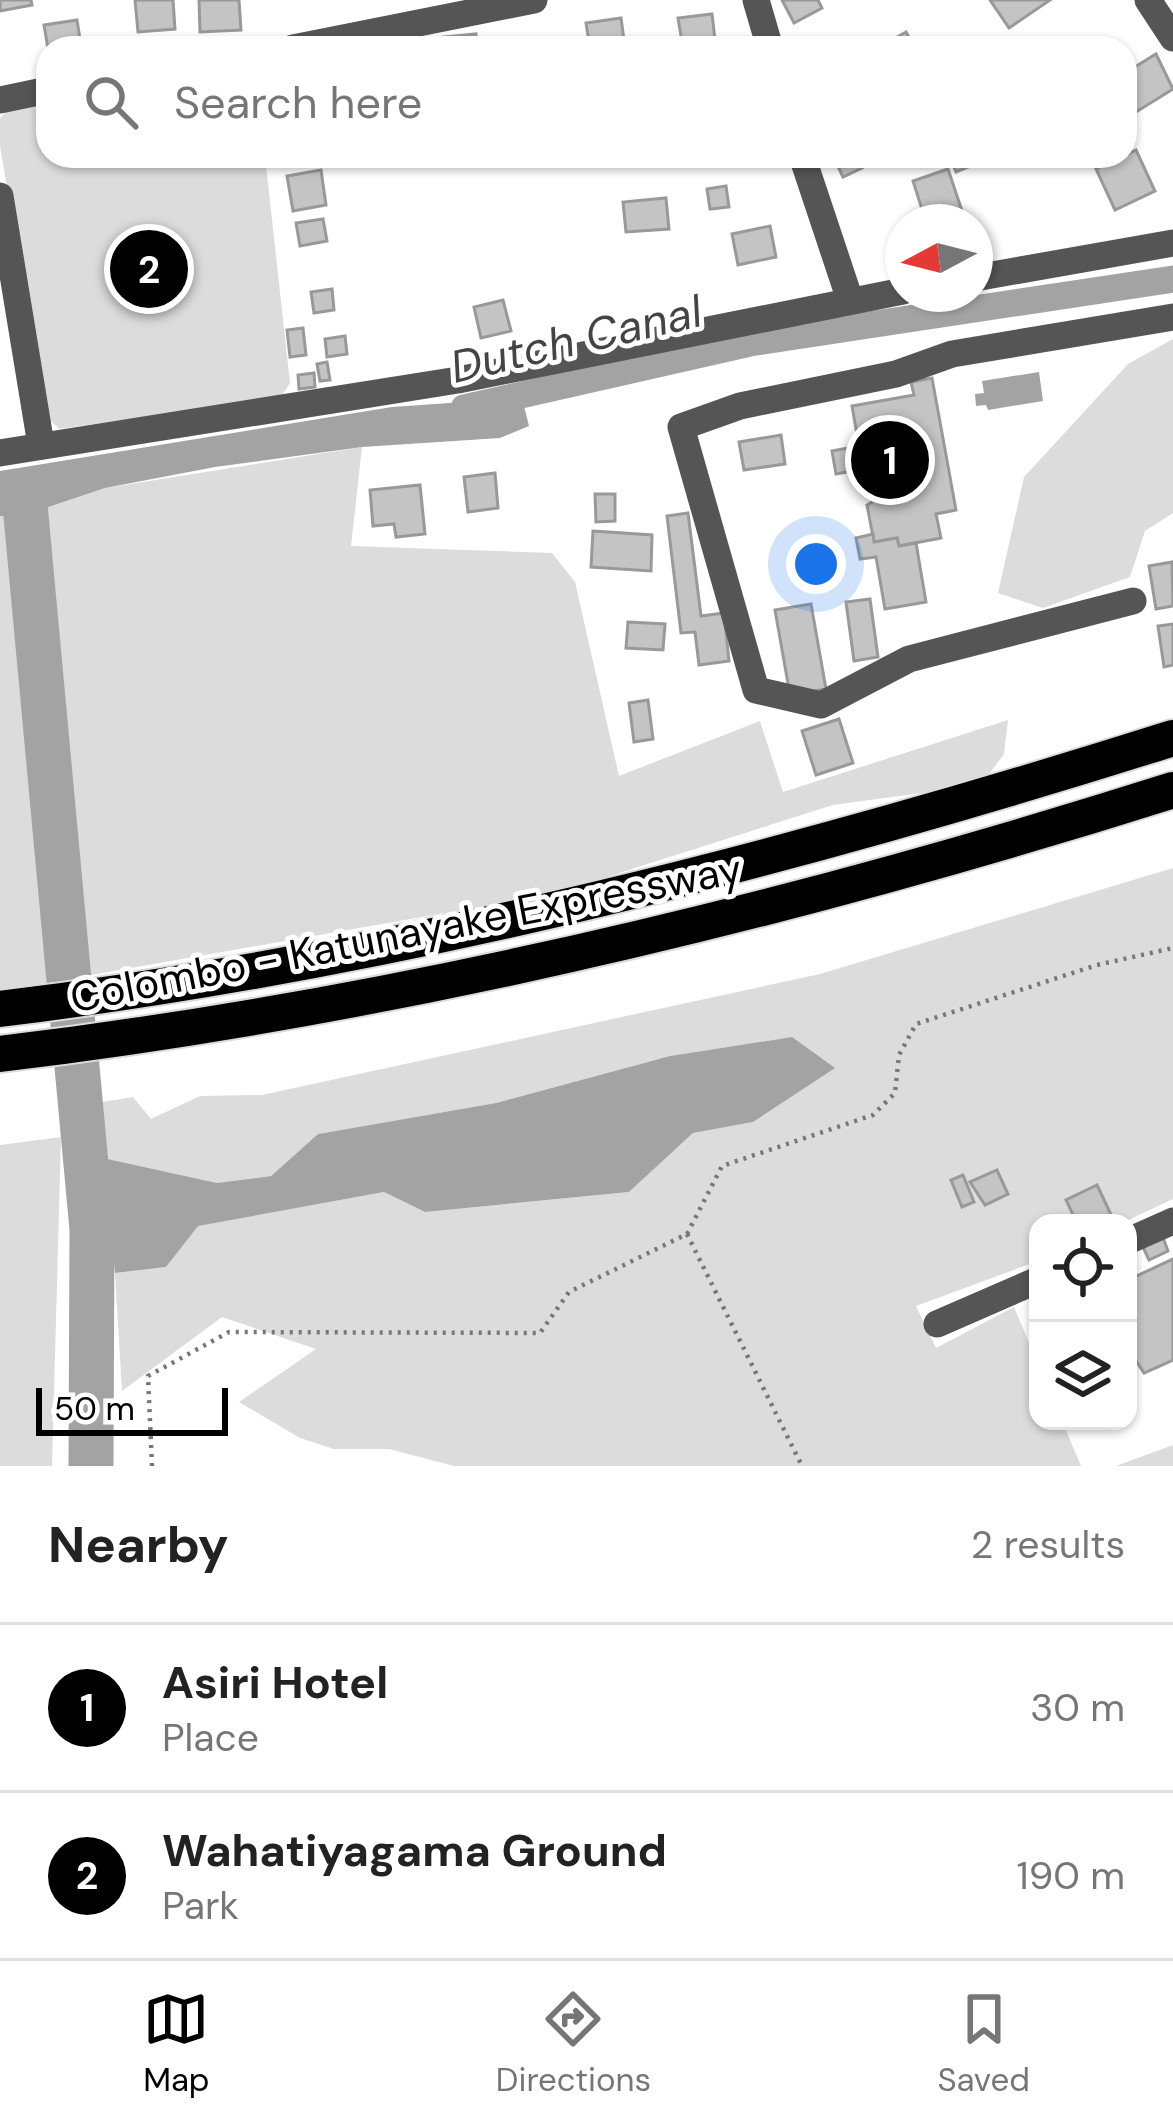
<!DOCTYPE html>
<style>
:root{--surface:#fff;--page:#f6f6f6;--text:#222;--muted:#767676;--line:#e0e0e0;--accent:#000}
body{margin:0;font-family:"DM Sans",sans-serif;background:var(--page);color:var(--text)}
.controls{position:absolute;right:36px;bottom:36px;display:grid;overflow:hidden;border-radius:24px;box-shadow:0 3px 9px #0004}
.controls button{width:108px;height:108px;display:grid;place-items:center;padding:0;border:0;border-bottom:3px solid var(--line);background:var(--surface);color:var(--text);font:60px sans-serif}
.compass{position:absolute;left:885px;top:204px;width:108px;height:108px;border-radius:50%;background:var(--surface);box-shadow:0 3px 9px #0004;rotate:263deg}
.scale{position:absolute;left:36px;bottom:30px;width:192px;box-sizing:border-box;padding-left:12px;border:6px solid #000;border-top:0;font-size:33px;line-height:42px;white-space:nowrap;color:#000;-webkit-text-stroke:9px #fff;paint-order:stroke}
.you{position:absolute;left:816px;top:564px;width:42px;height:42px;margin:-30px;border:9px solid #fff;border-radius:50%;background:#1a73e8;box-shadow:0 0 0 18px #1a73e833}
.badge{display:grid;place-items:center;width:78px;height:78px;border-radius:50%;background:var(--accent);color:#fff;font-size:39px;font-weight:700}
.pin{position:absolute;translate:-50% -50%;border:6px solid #fff;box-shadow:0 3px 12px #0006}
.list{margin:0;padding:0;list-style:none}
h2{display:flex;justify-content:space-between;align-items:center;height:156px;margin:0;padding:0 48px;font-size:51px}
h2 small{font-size:39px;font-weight:400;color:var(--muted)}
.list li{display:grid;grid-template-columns:78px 1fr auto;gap:36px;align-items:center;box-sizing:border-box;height:168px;padding:0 48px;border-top:3px solid var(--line)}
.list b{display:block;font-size:45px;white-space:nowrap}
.list p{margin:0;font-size:39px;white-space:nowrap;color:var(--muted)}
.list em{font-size:39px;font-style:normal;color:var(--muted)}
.icon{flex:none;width:66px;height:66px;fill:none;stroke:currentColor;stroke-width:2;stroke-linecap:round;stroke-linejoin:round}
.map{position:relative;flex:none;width:1173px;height:1466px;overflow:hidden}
.search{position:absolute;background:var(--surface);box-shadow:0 3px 9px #0004;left:36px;right:36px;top:36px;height:132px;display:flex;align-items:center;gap:30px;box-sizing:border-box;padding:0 42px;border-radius:36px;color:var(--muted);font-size:45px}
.sheet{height:492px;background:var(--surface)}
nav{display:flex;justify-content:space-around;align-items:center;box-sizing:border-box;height:168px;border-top:3px solid var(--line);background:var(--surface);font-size:33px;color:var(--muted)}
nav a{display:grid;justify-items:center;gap:6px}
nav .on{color:var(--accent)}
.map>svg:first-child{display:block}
.green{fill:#dcdcdc}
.water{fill:#a3a3a3}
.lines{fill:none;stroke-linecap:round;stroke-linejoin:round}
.canal{stroke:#a3a3a3;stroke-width:27}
.river{stroke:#a3a3a3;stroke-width:45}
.building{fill:#c4c4c4;stroke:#999;stroke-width:3}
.highway-casing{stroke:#dbdbdb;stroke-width:40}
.path{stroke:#777;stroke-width:4.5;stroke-dasharray:3 6;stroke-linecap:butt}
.minor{stroke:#555;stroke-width:27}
.highway{stroke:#000;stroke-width:36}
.labels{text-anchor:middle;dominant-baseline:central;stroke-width:10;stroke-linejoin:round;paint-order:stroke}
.street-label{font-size:42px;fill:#000;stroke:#fff}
.water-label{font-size:45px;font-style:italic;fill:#444;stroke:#fff}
</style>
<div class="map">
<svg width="1173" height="1466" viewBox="0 0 1173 1466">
<rect width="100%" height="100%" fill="#fff"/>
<g class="green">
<path d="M48,100V156H265L290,383L281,397L59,429L46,416L0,146V118L9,109Z"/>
<path d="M1173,339V513L1145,531L1130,577L1043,608L998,593L1024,477L1128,364Z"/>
<path d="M362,447L351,546L552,553L575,582L619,776L760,721L783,792L1008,720L1004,754L981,785L833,805L553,894L0,991V516L17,518L105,488Z"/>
<path d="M1173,868V1199L1122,1223H1038V1261L916,1306L936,1348L1014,1307L1038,1364V1421H1062L1081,1466H454L389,1449H334L300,1438L239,1402L316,1349L222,1317L122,1391L115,1273L166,1267L197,1226L384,1192L425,1212L629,1192L693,1133L753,1122L792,1037L670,1056L496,1103L318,1134L271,1176L217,1183L103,1158L96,1103L133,1097L151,1119L200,1096L262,1095L820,974Z"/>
<path d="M61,1137L52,1466H0V1145Z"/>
<path d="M1173,1445V1466H1116Z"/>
</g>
<g class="water">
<path d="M1039,372L1043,401L988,410L986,405L976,406L975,394L984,393L982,381Z"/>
<path d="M522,398L529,426L500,438L362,447L215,467L105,488L16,518L0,516V471L392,407Z"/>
<path d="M792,1037L835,1068L753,1122L693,1133L629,1192L425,1212L384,1192L198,1226L166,1267L115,1273L103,1158L217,1183L271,1176L318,1134L496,1103L670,1056Z"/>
</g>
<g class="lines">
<path class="canal" d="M464,408L750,343L1173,279"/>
<path class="river" d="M24,494L92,1229L91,1466"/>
</g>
<g class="building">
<path d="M0,0H31L32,5L0,11Z"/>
<path d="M135,0H173L175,29L138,32Z"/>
<path d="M199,0H239L241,30L200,32Z"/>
<path d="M782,0H818L822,8L794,23Z"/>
<path d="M990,0H1050L1009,28Z"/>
<path d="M712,14L716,48H683L678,18Z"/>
<path d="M621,18L625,48H590L586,23Z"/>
<path d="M77,20L81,46L48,49L44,25Z"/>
<path d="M906,32L915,48H878Z"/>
<path d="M476,34L477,48H444L443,37Z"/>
<path d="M1156,54L1173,89L1136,112L1125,93V73Z"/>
<path d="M1136,150L1155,191L1115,210L1096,169Z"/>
<path d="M833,156H856L862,168L843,177Z"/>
<path d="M950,156H994L956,172Z"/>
<path d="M948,169L962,211L926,222L913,181Z"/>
<path d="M321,170L326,205L293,211L287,176Z"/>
<path d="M726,186L729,207L710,209L707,189Z"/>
<path d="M666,198L669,229L626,232L623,202Z"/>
<path d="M323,219L327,241L300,246L296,223Z"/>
<path d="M770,226L776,257L738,265L732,234Z"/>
<path d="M332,289L334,310L314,313L311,292Z"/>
<path d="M503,300L511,331L481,338L474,307Z"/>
<path d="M303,328L306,355L290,357L287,330Z"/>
<path d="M345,336L347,354L327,357L325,339Z"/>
<path d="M327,362L330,380L320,381L317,364Z"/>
<path d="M314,373L315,387L299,389L298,375Z"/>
<path d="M932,378L956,510L936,514L941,538L899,546L897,538L874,542L867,505L877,499L875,490L867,492L863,469L836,474L832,451L859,446L852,406L914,395L911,382Z"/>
<path d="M781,435L785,464L744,470L739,442Z"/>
<path d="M495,473L498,508L468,512L464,477Z"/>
<path d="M420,485L425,534L396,537L394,524L373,526L370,490Z"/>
<path d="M595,494H615V521L596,522Z"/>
<path d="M688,513L701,616L724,613L729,661L699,665L695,632L681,633L667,516Z"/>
<path d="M593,531L652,535L651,571L591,567Z"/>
<path d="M873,534L874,542L897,538L899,546L916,543L926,602L885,609L876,557L860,559L856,538Z"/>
<path d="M1172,562L1173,606L1156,609L1149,566Z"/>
<path d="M870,599L878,657L854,661L846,602Z"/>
<path d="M811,604L826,689L790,695L775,610Z"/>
<path d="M628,622L665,624L663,650L626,648Z"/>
<path d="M1173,624V665L1164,667L1158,626Z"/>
<path d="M648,700L653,739L634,742L629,703Z"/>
<path d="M839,719L853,763L816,775L802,731Z"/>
<path d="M997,1170L1008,1194L985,1205L970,1182Z"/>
<path d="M963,1175L974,1202L962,1207L951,1180Z"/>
<path d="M1097,1185L1115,1223H1077L1066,1200Z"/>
<path d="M1162,1235L1168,1251L1149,1260L1142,1245Z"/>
<path d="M1173,1259V1360L1144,1373L1128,1348V1280Z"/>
</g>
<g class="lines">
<defs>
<g id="highway">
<path d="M0,1009C399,960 790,859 1173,738"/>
<path d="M0,1054C398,1006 791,911 1173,790"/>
</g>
</defs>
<use href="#highway" class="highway-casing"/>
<g class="path">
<path d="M687,1234L802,1466"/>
<path d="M152,1466L148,1376L229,1332L540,1333L569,1292L687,1234L722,1166L873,1115L895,1093L899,1055L916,1024L1097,965L1173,948"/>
</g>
<g class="minor">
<path d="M756,0L770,48"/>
<path d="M1148,0L1173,38"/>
<path d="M293,48L534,0"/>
<path d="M0,100L48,90"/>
<path d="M802,156L850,300"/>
<path d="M0,196L41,445"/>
<path d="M975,278L1173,243"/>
<path d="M0,453L458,380L903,291"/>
<path d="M1133,601L909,659L821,705L756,690L681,427L740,406L896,374L952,354L1173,317"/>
<path d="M1128,1241L1173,1221"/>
<path d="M937,1324L1038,1280"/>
</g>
<use href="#highway" class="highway"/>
</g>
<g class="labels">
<g class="street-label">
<text transform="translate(406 933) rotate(-11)">Colombo - Katunayake Expressway</text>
</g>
<g class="water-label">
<text transform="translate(576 339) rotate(-13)">Dutch Canal</text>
</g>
</g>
</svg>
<div class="controls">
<button><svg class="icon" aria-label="locate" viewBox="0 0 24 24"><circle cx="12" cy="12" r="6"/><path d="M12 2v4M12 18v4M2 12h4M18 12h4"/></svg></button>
<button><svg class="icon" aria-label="layers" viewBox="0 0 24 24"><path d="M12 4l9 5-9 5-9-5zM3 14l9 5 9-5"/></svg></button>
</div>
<svg class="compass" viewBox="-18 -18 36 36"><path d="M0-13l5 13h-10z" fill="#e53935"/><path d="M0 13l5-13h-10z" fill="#767676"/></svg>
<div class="scale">50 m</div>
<div class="you"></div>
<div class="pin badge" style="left:890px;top:460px">1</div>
<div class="pin badge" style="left:149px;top:269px">2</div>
<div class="search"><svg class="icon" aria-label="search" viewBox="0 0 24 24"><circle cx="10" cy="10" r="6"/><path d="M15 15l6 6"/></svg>Search here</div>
</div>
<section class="sheet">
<h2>Nearby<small>2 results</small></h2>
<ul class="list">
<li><span class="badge">1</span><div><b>Asiri Hotel</b><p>Place</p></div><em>30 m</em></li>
<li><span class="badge">2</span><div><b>Wahatiyagama Ground</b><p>Park</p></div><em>190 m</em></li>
</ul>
</section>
<nav>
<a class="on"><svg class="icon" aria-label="map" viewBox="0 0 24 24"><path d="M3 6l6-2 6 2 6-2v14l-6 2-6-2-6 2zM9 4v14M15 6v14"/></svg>Map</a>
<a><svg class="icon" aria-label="directions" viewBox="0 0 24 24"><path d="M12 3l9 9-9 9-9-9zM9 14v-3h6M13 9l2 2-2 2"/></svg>Directions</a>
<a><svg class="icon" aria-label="saved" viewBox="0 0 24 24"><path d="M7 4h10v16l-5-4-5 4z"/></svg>Saved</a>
</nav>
